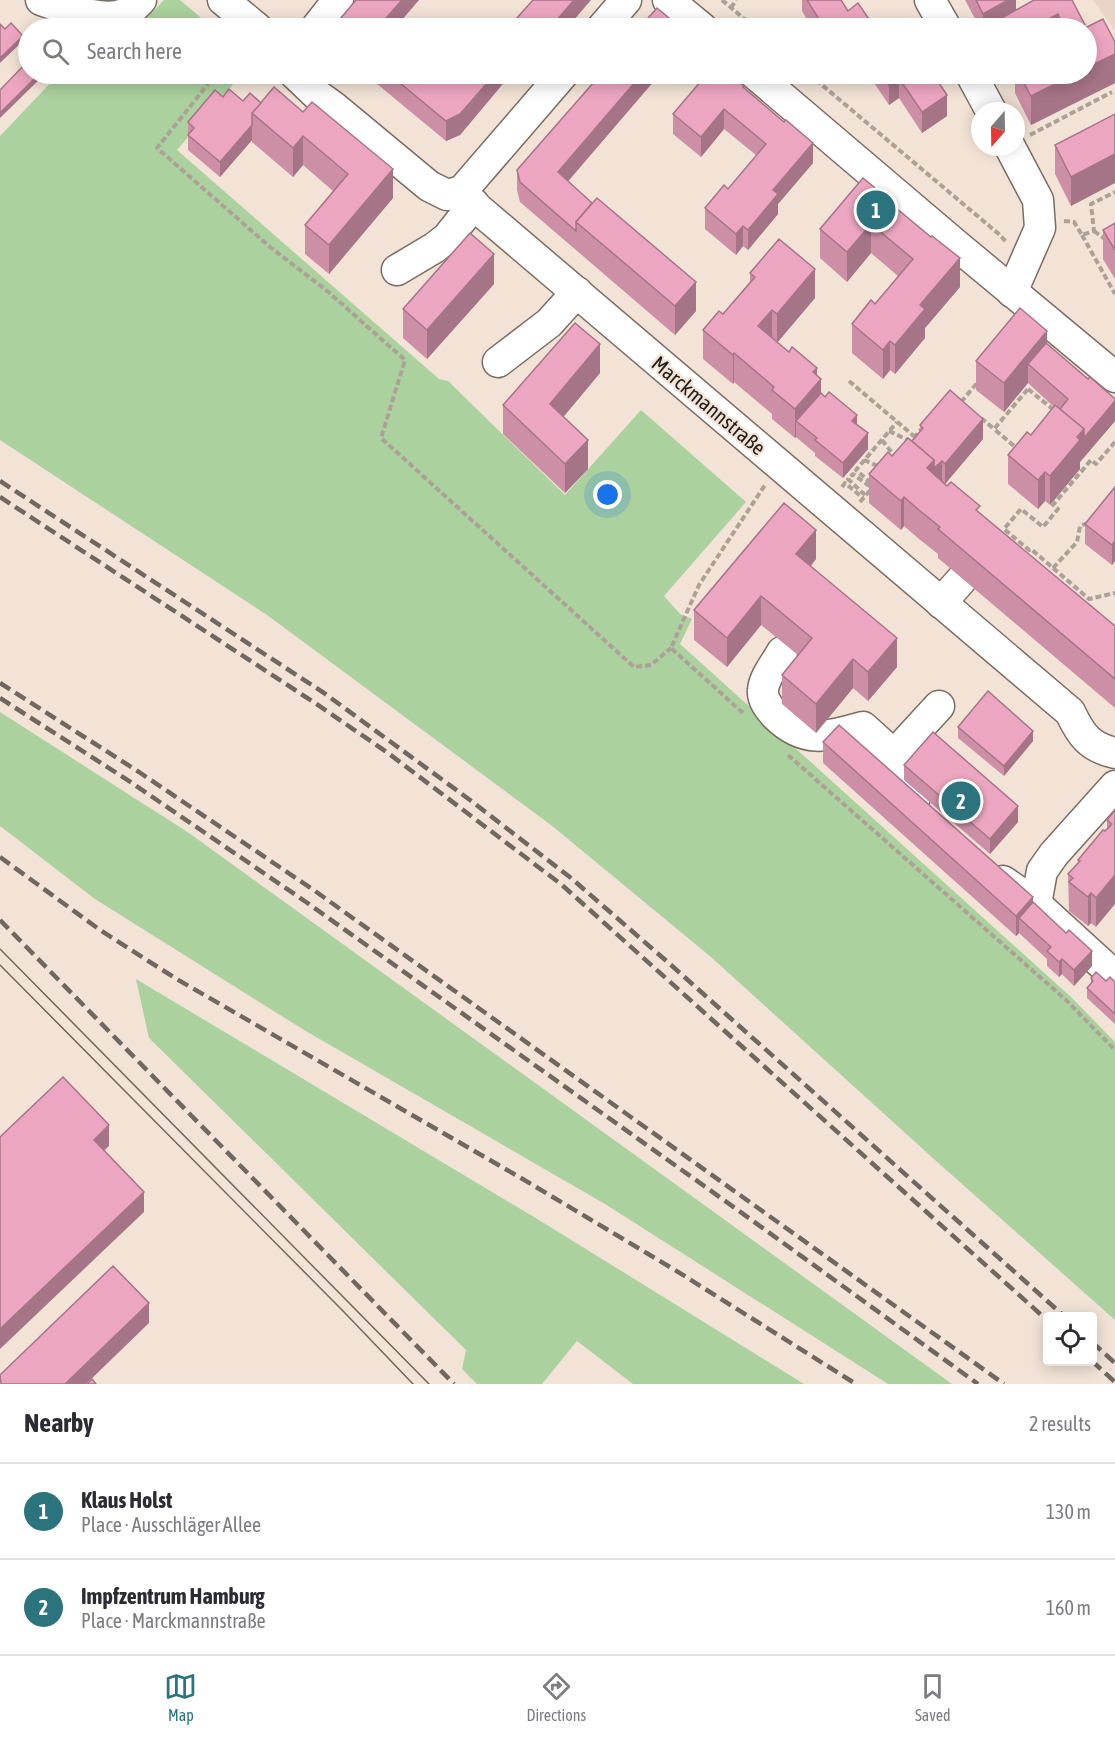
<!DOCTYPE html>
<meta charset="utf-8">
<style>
:root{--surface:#fff;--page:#f7f7f7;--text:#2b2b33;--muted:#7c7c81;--line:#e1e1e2;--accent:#2b737d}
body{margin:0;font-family:"Asap Condensed",sans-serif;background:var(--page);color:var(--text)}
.controls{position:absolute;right:18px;bottom:18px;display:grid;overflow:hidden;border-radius:6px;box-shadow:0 3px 15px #0003}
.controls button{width:54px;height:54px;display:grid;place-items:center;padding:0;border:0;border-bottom:2px solid var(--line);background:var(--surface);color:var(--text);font:30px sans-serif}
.compass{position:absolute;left:971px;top:102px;width:54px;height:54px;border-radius:50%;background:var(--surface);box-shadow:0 3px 15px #0003;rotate:200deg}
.you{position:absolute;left:608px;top:495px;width:21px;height:21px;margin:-15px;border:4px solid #fff;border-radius:50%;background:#1a73e8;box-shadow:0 0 0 9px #1a73e833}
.badge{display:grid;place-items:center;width:39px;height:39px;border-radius:50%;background:var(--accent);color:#fff;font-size:20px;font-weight:700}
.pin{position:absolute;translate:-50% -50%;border:3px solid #fff;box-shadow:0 2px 6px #0006}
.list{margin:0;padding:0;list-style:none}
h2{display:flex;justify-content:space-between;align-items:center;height:78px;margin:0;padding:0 24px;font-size:26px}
h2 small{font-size:20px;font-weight:400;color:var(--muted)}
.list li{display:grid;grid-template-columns:39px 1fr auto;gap:18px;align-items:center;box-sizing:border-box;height:96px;padding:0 24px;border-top:2px solid var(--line)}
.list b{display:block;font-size:22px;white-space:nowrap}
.list p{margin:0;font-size:20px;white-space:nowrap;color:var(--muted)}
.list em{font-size:20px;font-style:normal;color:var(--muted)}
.icon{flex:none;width:33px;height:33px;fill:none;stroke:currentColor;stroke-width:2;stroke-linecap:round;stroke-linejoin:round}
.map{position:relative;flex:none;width:1115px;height:1384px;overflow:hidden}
.search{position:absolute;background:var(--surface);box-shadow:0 3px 15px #0003;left:18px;right:18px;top:18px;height:66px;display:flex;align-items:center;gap:15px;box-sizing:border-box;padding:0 21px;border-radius:33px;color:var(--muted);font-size:22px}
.sheet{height:270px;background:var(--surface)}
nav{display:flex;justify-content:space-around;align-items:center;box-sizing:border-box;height:84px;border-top:2px solid var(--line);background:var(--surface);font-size:16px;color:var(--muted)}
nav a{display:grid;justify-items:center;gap:3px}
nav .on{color:var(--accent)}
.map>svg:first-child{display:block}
.commercial{fill:#ead3c7}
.green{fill:#abd19e}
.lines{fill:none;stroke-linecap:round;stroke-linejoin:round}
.minor-casing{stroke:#7a6d62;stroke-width:33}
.path{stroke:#ada197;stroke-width:4;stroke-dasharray:6 3;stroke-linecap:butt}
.minor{stroke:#fff;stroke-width:30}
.tram{stroke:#70675f;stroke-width:1.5}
.rail{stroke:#70675f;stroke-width:4.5;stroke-dasharray:12 6;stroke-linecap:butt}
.wall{fill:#cc8fa6}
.shaded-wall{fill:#a67487}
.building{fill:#eda6c1;stroke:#a67487;stroke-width:1.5}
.labels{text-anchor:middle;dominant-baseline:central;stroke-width:4.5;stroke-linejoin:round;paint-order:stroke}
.street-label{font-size:21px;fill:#231d19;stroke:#f2e3d6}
</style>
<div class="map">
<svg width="1115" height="1384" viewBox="0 0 1115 1384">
<rect width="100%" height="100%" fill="#f2e3d6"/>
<path class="commercial" d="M1093,0H1115V31Z"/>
<g class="green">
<path d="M164,0H180L213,28H138Z"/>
<path d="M59,74H242L177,150L439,379L448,381L565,495L641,410L746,502L664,596L680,614L692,619L680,644L1071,997L1115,1042V1320L935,1160L711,957L551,825L267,615L0,440V136Z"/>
<path d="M0,712L189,833L952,1384H888L605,1204L304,1030L95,899L0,826Z"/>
<path d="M136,979L539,1220L804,1384H633L577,1341L542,1384H477L462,1369L466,1350L149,1038Z"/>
</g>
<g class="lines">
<defs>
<g id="minor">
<path d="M41,0C62,7 105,24 126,13C132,10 137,4 141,0"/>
<path d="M223,0L257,28"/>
<path d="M668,0L702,28"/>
<path d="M930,0L946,28"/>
<path d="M316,28L338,0"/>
<path d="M602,28L626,0"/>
<path d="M295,74L317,95L335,108L429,186L447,195L462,191"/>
<path d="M755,74L955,244L1115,377"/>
<path d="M971,74L991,111"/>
<path d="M1010,147L1038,200L1040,228L1012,292"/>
<path d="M462,191L476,207L1070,712C1081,735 1089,747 1115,753"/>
<path d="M462,191L563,74"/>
<path d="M397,270L434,248L447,238L474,204"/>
<path d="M498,362L549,323L577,292"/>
<path d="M941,603L962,579"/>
<path d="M782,652C776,663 764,677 763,690C762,700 769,708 775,715C804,744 827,737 863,727L894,755"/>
<path d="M914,801L892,782L894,755L939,706"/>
<path d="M1003,881L1036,904L1115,976"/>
<path d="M1036,904L1042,871L1054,854L1115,786"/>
</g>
</defs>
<use href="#minor" class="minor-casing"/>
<g class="path">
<path d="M722,0L755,28"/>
<path d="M731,8L736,0"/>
<path d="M280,22L289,28"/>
<path d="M216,74L157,148L270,247L326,290L405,360L381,438L634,667L651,665L671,648"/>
<path d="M809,74L1000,235L1007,243"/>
<path d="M1030,135L1112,92"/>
<path d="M1064,221L1074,222L1082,235L1094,231L1091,204L1115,192"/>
<path d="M1094,231L1105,239"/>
<path d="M1082,235L1115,294"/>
<path d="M849,381L915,437"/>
<path d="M1028,389L1066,420L1032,461L994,429Z"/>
<path d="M961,402L978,382"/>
<path d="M981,418L994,429"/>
<path d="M889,431L910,441"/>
<path d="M882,440L896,458"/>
<path d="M1115,442L1096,464L1091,460L1053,505L1058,509L1043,527L1021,509L1004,529L1029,550L1031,549L1089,599L1115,593"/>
<path d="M908,445L923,427"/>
<path d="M864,460L880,467"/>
<path d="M871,483L856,470L897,422"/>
<path d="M842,487L845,483L863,498"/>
<path d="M865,495L848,479L853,474L872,488"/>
<path d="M860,502L873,487"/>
<path d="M1053,568L1077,542L1080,526L1088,523"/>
<path d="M743,713L671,648L699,585L765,485"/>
<path d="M788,755L1066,1000L1115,1050"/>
</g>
<use href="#minor" class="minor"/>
<g class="tram">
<path d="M0,949L429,1384"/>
<path d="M0,965L344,1312L413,1384"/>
</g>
<g class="rail">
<path d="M0,481L324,693L470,800L571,878L671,965L1064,1316"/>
<path d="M0,497L315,703L388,753L562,885L1048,1321"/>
<path d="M0,683L139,772L315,891L1004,1384"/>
<path d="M0,698L132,783L306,902L735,1208L978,1384"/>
<path d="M0,857L100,930L175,978L521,1178L675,1270L856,1384"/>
<path d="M0,920L454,1384"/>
<path d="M1092,1342L1115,1363"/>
<path d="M1092,1361L1115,1382"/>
</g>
</g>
<g class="wall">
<path d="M802,0H841L848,11L875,28H812L802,11Z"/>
<path d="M965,0H1016V11L1034,0H1072L1085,25V28L1103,19L1115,42V83L1031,125L1015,93V74H1086V28H1063L1058,20L1042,28H980Z"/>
<path d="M365,74H439L444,78L451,76L454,74H511L460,135L446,141Z"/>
<path d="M601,74H660L568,181L592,203L696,311L675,335L520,202L517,190V170Z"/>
<path d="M868,74H933L947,116L922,133L899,98L889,105Z"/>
<path d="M744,89L813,163L778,204V214L748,250L743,246L736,255L705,229V208L728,189L756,155L724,129L701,157L673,134V114Z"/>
<path d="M223,97L243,101L261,103L393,198L329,274L305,254V225L333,191L303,165L293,177L252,142V140L220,177L188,150V122Z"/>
<path d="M1115,114L1071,206L1055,174V145Z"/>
<path d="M891,204L960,287L925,328V338L895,374L890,370L883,379L852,353V324L875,304L898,276L871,253L847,282L820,258V229Z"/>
<path d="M1115,223V279L1103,259V230Z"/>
<path d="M750,273L815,298L777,342L817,376L821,393L857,424L868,449L843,478L815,456V453L796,437L795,438L772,419V414L734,382L733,384L703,359V330L723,314L750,282Z"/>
<path d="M494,284L427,359L403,338V309Z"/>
<path d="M1047,344L1115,421L1080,462V469L1050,505L1045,501L1038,509L1008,484V455L1031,435L1054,407L1028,383L1004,412L976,390V361Z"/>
<path d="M600,373L563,417L588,469L565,493L503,434V405Z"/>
<path d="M920,425L983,439L945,484L1115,626V708L938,558V554L919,539L904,526L901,530L869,503V474L912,441L920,432Z"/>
<path d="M1115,487L1112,565L1085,544V524Z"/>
<path d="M816,559L811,566L897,667L868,701L853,688L816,733L782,704V675L798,655L761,625L727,667L694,640V610Z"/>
<path d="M958,727L1033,741L1004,776L958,738Z"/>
<path d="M823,742L1033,902L1092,966L1074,986L1062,974L1059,977L1047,966V959L1019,933L1016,936L823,763Z"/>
<path d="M904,765L1018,822L990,854L904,780Z"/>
<path d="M1115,810L1096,927L1091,923L1088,926L1069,911L1068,874L1078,862V860L1107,829V820Z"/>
<path d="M1091,978L1106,981L1115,982V1024L1087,998V988L1091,984Z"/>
</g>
<g class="shaded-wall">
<path d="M402,0H419L395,28H380V25Z"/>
<path d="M574,0H591L567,28H550Z"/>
<path d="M1008,0H1016V16L983,28V14Z"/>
<path d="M1058,14V20L1042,28H1032Z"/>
<path d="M833,21V28H824V27Z"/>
<path d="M23,36V41L0,63V58Z"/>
<path d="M1115,54V83L1031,125V96L1075,74H1086V68Z"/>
<path d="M39,74H45L0,118V113Z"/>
<path d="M495,74H511L460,135L446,141V121Z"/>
<path d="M642,74H660L558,193V172Z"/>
<path d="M899,78V98L889,105V85Z"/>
<path d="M947,95V116L922,133V112Z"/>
<path d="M724,109V129L701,157V137Z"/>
<path d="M252,125V140L220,177V162Z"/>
<path d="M303,136V165L293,177V148Z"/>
<path d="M813,143V163L778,204V214L748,250V230L773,190Z"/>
<path d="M1115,154V183L1071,206V177Z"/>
<path d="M393,169V198L329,274V245Z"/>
<path d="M871,224V253L847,282V252Z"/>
<path d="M743,226V246L736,255V234Z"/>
<path d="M494,254V284L427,359V330Z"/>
<path d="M960,258V287L925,328V338L895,374V345L920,305Z"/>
<path d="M815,269V298L777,343V314Z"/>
<path d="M696,282V311L675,335V306Z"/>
<path d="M772,310V339L758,326Z"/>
<path d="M1047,331V360L1028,364V383L1004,412V383Z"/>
<path d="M890,341V370L883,379V350Z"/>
<path d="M600,344V373L550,433V404Z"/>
<path d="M734,353V382L733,384V355Z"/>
<path d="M817,368V384L821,379V408L796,421V437L795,438V409L813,372Z"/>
<path d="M1115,401V421L1080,462V469L1050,505V476L1084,429Z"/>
<path d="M857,415V431L852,421Z"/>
<path d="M983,419V439L945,484V464Z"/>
<path d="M868,433V449L843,478V463Z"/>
<path d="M588,440V469L565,493V464Z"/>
<path d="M934,460L942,461V481L927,468Z"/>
<path d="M1045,472V501L1038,509V480Z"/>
<path d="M904,497V526L901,530V501Z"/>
<path d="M816,530V559L796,583V554Z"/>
<path d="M1115,541V561L1112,565V545Z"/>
<path d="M761,596V625L727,667V638Z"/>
<path d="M897,638V667L868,701V672Z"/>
<path d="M853,659V688L816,733V704Z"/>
<path d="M1033,731V741L1004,776V766Z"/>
<path d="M1018,806V822L990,854V839Z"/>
<path d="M1115,875V904L1096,927V898Z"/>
<path d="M1091,893V923L1088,926V897Z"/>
<path d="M1033,897V917L1019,918V933L1016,936V916Z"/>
<path d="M1092,951V966L1074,986V970Z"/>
<path d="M1062,959V974L1059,977V962Z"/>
<path d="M109,1125V1146L94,1160V1140Z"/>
<path d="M144,1192V1212L0,1349V1329Z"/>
<path d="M149,1303V1323L86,1384H65Z"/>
</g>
<g class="building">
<path d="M356,0H402L380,25L384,28H339L335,25Z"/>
<path d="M533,0H574L550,28H508Z"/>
<path d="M807,0H841L848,11L858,3L875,28H839L833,21L824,27Z"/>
<path d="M976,0H1008L983,14Z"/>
<path d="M1034,0H1072L1085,25L1079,28H1065L1058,14L1032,28H984Z"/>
<path d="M657,8L681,28H639Z"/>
<path d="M1103,19L1115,42V54L1086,68V28H1085Z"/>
<path d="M11,23L23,36L0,58V24L5,29Z"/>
<path d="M28,61V74H39L0,113V90Z"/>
<path d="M389,74H439L444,78L451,76L454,74H495L460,114L446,121Z"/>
<path d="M601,74H642L558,172L592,203L576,222V231L520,182L517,170Z"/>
<path d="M707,74H730L744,86L743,87L784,122L786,120L813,143L773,190L778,194L748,230L743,226L736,234L705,208L724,185L728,189L766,144L724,109L701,137L673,114Z"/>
<path d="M882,74H933L947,95L922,112L899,78L889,85Z"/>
<path d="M1019,74H1075L1031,96Z"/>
<path d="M274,87L303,112L312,102L393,169L329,245L305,225L348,174L303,136L293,148L252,113Z"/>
<path d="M229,89L243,101L250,93L261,103L252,113V125L220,162L188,135L194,128L188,122L215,90L223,97Z"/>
<path d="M1115,114V154L1071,177L1055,145Z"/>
<path d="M863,178L891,201L890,203L931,237L932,236L960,258L920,305L925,309L895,345L890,341L883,350L852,324L871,300L875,304L913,259L871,224L847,252L820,229Z"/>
<path d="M597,198L696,282L675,306L576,222Z"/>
<path d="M1115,223V250L1103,230Z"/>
<path d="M470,233L494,254L427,330L403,309Z"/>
<path d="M779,239L815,269L777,314L772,310L758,326L789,352L792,347L817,368L813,372L821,379L795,409L772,390L774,387L734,353L733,355L703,330L719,311L723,314L755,277L750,273Z"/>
<path d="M1020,308L1047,331L1004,383L976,361Z"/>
<path d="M575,323L600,344L550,404L588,440L565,464L503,405Z"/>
<path d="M1046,343L1088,379L1090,377L1115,399V401L1084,438V429L1060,409L1068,399L1028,364Z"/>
<path d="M950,390L983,419L945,464L942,461L934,468V460L912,441L923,428L920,425Z"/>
<path d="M829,392L857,415L852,421L868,433L843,463L815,440L817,438L796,421L821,393L825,397Z"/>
<path d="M1055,405L1084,429L1077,437L1080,440L1050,476L1045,472L1038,480L1008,455L1027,432L1031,435Z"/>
<path d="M908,438L934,460L927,468L947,486L951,482L980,506L976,510L1115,626V679L938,529L940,527L919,510L904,497L901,501L869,474L888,452L892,456Z"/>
<path d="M1115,487V541L1112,545L1085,524Z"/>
<path d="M784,503L816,530L796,554L897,638L868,672L853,659L816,704L782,675L812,638L761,596L727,638L694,610Z"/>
<path d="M988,691L1033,731L1004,766L958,727Z"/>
<path d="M839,725L1033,897L1016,916L823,742Z"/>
<path d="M933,732L1018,806L990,839L904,765Z"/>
<path d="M1115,810V875L1096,898L1091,893L1088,897L1069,882L1073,878L1068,874L1080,861L1078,860L1103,830L1105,831L1112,824L1107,820Z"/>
<path d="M1033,902L1066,933L1069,930L1092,951L1074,970L1062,959L1059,962L1047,951L1051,947L1019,918Z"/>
<path d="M1096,972L1106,981L1110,977L1115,982V1014L1087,988L1093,981L1091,978Z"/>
<path d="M63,1077L109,1125L94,1140L144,1192L0,1329V1137Z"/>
<path d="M113,1266L149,1303L65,1384H1L0,1375Z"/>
<path d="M92,1379L96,1384H87Z"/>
</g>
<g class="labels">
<g class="street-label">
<text transform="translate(709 405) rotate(40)">Marckmannstraße</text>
</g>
</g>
</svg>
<div class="controls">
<button><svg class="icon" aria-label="locate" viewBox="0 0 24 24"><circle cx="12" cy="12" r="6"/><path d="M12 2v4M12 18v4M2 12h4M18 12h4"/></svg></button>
</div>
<svg class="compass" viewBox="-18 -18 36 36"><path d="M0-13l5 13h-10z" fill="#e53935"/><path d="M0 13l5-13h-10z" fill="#7c7c81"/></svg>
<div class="you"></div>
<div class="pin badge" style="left:876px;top:210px">1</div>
<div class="pin badge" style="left:961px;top:801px">2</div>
<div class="search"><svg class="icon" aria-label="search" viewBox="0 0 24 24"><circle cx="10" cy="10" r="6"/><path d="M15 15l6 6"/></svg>Search here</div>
</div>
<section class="sheet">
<h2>Nearby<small>2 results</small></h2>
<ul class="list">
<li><span class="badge">1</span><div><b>Klaus Holst</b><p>Place · Ausschläger Allee</p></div><em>130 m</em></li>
<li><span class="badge">2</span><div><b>Impfzentrum Hamburg</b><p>Place · Marckmannstraße</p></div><em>160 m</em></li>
</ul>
</section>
<nav>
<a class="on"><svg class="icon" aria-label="map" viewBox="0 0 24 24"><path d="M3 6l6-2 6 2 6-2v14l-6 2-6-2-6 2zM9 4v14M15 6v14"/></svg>Map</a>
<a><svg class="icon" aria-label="directions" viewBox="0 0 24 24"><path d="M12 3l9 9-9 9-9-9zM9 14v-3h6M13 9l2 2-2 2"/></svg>Directions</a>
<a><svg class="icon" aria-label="saved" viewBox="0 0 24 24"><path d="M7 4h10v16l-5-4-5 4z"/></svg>Saved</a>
</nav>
